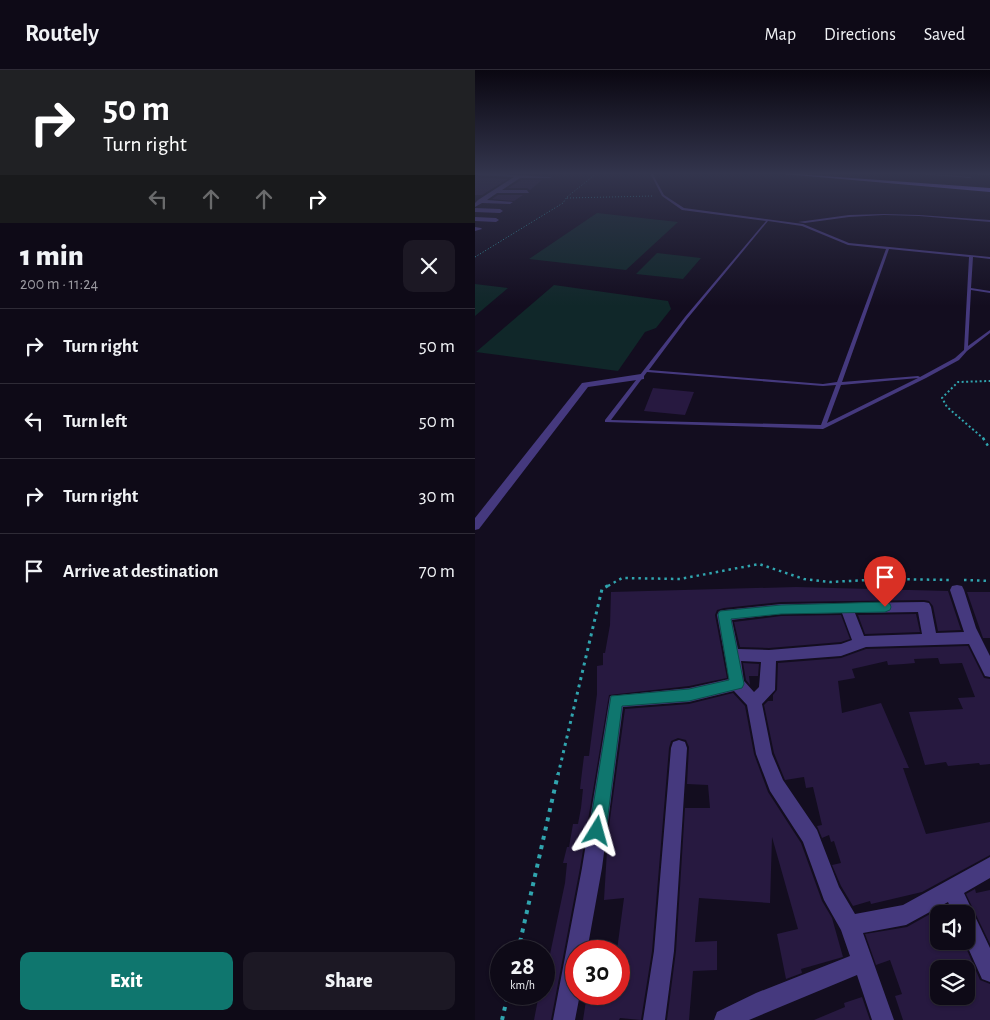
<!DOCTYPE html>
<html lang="en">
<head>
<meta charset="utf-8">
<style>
  body { margin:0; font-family:"Alegreya Sans",sans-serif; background:#1c1824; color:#f1f3f6; height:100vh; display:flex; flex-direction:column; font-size:19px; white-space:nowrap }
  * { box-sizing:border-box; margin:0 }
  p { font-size:16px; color:#9b9aa1 }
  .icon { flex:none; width:28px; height:28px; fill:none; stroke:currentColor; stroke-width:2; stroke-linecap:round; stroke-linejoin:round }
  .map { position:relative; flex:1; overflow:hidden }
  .side { display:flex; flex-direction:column; background:#0e0a17; width:475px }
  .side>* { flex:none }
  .guide { background:#202124; color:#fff; overflow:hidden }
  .fabs { position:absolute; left:455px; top:835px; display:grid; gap:10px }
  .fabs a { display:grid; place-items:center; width:45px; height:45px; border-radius:10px; background:#0e0a17; box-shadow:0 1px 4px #0004,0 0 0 1px #2e2b36; font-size:25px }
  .speed { position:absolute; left:15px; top:870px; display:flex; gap:10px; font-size:25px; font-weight:700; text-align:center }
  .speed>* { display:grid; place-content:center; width:65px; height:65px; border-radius:50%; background:#0e0a17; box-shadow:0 1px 4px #0004,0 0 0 1px #2e2b36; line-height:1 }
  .speed small { font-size:12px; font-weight:400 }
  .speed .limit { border:8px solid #d22; background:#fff; color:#111 }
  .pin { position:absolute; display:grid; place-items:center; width:42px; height:42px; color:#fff; margin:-51px -21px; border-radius:50% 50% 50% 0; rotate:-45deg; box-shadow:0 0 5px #0007 }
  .pin .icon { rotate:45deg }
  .me { position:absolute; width:55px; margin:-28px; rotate:8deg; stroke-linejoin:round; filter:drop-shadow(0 0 4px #0008) }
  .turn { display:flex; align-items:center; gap:18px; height:105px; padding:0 20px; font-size:22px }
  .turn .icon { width:65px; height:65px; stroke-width:2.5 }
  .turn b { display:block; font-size:35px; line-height:42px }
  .lanes { display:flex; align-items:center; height:48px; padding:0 20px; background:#0003; justify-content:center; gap:25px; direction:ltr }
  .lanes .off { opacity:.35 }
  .round { display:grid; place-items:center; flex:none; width:52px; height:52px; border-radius:10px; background:#1c1824 }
  .head { display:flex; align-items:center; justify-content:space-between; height:85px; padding:0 20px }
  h1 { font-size:30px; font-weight:800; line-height:38px }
  .button { display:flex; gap:10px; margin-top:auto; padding:10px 20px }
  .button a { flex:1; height:58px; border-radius:10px; background:#0f766e; color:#fff; font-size:20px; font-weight:800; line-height:58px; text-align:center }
  .button a+a { background:#1c1824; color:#f1f3f6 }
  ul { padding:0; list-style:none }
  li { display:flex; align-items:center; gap:15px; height:75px; padding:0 20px; border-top:1px solid #2e2b36 }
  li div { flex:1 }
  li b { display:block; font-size:19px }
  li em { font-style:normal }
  header { display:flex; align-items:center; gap:30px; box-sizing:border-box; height:70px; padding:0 25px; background:#0e0a17; border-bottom:1px solid #2e2b36 }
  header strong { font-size:24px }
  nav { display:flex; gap:28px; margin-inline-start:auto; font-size:18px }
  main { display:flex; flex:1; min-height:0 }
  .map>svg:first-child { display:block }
  .green { fill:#102729 }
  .building { fill:#271940; fill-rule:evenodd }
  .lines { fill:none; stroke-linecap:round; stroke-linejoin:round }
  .path-far4 { stroke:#30a4ae; stroke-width:1; stroke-dasharray:1 2; stroke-linecap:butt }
  .path-far3 { stroke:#30a4ae; stroke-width:2; stroke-dasharray:2 2.5; stroke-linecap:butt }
  .path-far2 { stroke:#30a4ae; stroke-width:2.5; stroke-dasharray:2.5 4; stroke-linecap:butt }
  .path-far1 { stroke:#30a4ae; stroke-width:3; stroke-dasharray:3 4.5; stroke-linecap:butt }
  .path { stroke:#30a4ae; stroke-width:4; stroke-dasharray:4 5.5; stroke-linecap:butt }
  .lane { fill:#45397e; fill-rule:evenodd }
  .street { fill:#45397e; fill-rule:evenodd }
  .secondary { fill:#7f66fc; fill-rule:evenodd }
  .route { fill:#0f766e; stroke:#0a4d48 }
</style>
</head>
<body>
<header>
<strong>Routely</strong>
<nav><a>Map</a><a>Directions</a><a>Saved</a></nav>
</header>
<main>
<section class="side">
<div class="guide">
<div class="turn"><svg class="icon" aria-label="right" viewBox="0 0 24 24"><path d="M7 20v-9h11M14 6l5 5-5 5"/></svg><div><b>50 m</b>Turn right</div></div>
<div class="lanes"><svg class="icon off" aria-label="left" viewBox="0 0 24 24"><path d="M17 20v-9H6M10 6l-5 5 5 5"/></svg><svg class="icon off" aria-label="ahead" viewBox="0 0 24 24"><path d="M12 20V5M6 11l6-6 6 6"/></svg><svg class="icon off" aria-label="ahead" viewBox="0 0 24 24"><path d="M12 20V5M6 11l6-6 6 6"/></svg><svg class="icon" aria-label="right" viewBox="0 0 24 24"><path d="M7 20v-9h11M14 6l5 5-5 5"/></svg></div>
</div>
<div class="head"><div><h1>1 min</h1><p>200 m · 11:24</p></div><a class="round"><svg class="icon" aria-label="close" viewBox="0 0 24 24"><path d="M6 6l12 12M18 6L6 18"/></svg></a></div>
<ul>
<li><svg class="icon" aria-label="right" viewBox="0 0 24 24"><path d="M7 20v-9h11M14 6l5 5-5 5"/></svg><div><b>Turn right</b></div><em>50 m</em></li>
<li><svg class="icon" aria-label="left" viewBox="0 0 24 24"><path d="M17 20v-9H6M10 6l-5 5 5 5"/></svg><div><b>Turn left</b></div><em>50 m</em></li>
<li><svg class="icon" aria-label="right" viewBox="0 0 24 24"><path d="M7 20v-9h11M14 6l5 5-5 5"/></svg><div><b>Turn right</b></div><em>30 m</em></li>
<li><svg class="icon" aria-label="arrive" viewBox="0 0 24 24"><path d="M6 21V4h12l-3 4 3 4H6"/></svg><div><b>Arrive at destination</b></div><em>70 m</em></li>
</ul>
<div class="button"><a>Exit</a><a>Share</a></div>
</section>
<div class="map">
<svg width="515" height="950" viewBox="0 0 515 950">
  <rect width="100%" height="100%" fill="#130d1f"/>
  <path class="green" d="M122,143L203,152L151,200L54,189Z
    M182,183L226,188L208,209L161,204Z
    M0,214L33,218L0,246Z
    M79,215L193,231L196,239L181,258L170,262L143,301L1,282Z"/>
  <path class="building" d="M0,106L1,107L33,109L7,125H0Z
    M46,110H67L55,120L52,118H33Z
    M23,125H48L39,131L17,129Z
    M178,318L219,322L210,345L169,341Z
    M321,517L473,521L486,560L463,561L458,536L454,531L449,530L306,532L249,538L242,540L240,545L252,608L214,616L134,625L105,798L76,950H59L64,924H69V897L70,889H74L90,813L92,793H88L92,777H94L98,754H103L106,738L108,719H105L107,702L109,686H114L122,624V596L128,595V583H130L135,555L136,522Z
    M492,522H515V568H508Z
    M441,544L445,562L390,564L383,545Z
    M366,545L375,569L366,572L294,578L265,577L259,552L306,546Z
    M493,576L509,608L515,609V694L505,695L504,693L473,696L471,692L450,695L434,642L488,639L483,628L500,627L487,593L465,594L463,588L439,589L440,593L429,594L413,595L412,591L377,599L380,608L363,611L367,643L406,633L434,698H428L451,764L515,752V785L447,822L396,834L395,831L378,836L366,816L357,795L366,793L359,771L356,772L354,765L347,768L342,756L347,755L338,717L331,718L329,707L310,710L299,683L289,635L293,631H298V625L302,620L303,593L366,588L391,579Z
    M268,593L284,594L283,606H274L275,615L271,610Z
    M258,623L270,636L279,684L293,722L326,773L347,831L357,848L368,887L326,899L327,903L311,909L302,864L323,859L297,767L295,833L224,828L220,872L242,871V900L218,901L214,950H192L201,881L210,738H235L233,715L212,714L214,677L211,670L203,668L196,671L194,678L177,881L166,950L145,948L144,950H108L112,924H144V880H142L149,828L129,830L133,764L150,639L214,634Z
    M500,819L501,823L515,820V874L491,824Z
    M473,837L476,844H464V871H488L505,910L515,914V950H428L420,926L427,924L415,890L401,895L390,864L432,857L464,839ZM483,889L487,899H491V926H464V894Z
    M387,927L395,950H339L370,937L369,933Z"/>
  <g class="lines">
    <path class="path-far4" d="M92,128L178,126
      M0,187L88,133L92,127L122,103"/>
    <path class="path-far3" d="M509,369L472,337L467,328L483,312L515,311"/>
    <path class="path-far2" d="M508,368L515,379
      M489,510L515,511
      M133,516L147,508L205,509L284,494L329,509L355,512L412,509L476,510"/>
    <path class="path-far1" d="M83,705L127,519L136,514"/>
    <path class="path" d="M43,881L83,704
      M27,950L33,924"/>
    <path class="lane" d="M175,103H177L189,125L209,138L328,154L374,173L515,187V189L498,187L496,218L515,221V223L496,220L493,276L515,260V263L492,281L484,290L451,308L348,359L130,352V350L210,247L291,151L207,140L187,126ZM293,151L327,156L373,175L411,179L362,312L348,314L174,300L212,249ZM414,179L494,187L489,280L480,288L445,307L443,306L367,312ZM172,302L348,316L361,315L346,355L136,350ZM443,308L352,353L366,315Z
      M409,144L444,145L515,150V152L444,146L409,145L374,147L330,153L323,152L374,145Z"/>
    <path class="street" d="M3,103L75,107L77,108H45L27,120H52L54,123H22L12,130L38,132L35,134L7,133L0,137V133L3,130L39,107L1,105Z
      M435,103L497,107L495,108Z
      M495,103H515V105L497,104Z
      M0,138L25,139L28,141L25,143L0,142Z
      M0,147L21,148L24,150L21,152L0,151Z
      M0,157L6,158L7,159L0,161Z
      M166,304L169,305V309L113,317L4,459L0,460V448L107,313Z
      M482,515L487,516L489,520L501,558L515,586V607L510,606L494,574L391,577L366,586L301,591L300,620L287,634L297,684L308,710L342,760L364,817L380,844L428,835L515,787V808L489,823L515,878V912L507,909L490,871L491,844H478L473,832L431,855L388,863L419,950H397L382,905L274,950H239L242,942L281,923L375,886L366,860L349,830L328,772L295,721L281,684L272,635L259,621L214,632L148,637L127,798L112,881H101V924H105L100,950H78L107,798L135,626L214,618L254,609L242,545L244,541L249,540L306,534L449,532L454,533L456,537L461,563L489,562L475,520L477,516ZM443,542L447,564L389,566L380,543ZM367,543L377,570L366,574L294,580L263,579L257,550L306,544ZM266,591L286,592L284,617L279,622L269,611Z
      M204,670L210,672L212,678L199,881L190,950H168L179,881L196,678L198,672Z"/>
    <path class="secondary" d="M307,103L515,118V122L309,104Z"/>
  </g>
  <linearGradient id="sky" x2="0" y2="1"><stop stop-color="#0a0711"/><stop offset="0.44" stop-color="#33354d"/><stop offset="1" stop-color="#33354d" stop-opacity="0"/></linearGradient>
  <rect width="515" height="236" fill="url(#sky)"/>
  <path class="route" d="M410,532L415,534L416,537L415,540L410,542L306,544L256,549L269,614L267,618L214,631L147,636L131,761L128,767L122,770L117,767L114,761L136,626L214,619L254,610L243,544L245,541L306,535Z"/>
</svg>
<div class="fabs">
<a><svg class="icon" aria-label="sound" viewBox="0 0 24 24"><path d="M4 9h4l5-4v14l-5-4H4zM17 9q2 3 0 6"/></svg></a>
<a><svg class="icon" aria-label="layers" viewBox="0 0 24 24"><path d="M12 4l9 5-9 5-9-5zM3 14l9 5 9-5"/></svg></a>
</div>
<div class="speed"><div>28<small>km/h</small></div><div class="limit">30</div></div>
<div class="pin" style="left:410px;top:537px;background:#d93025"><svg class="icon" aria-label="arrive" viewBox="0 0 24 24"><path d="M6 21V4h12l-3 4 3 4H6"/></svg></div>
<svg class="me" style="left:122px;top:761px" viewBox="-20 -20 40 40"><path d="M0-17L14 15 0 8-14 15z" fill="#0f766e" stroke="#fff" stroke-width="4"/></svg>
</div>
</main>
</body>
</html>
